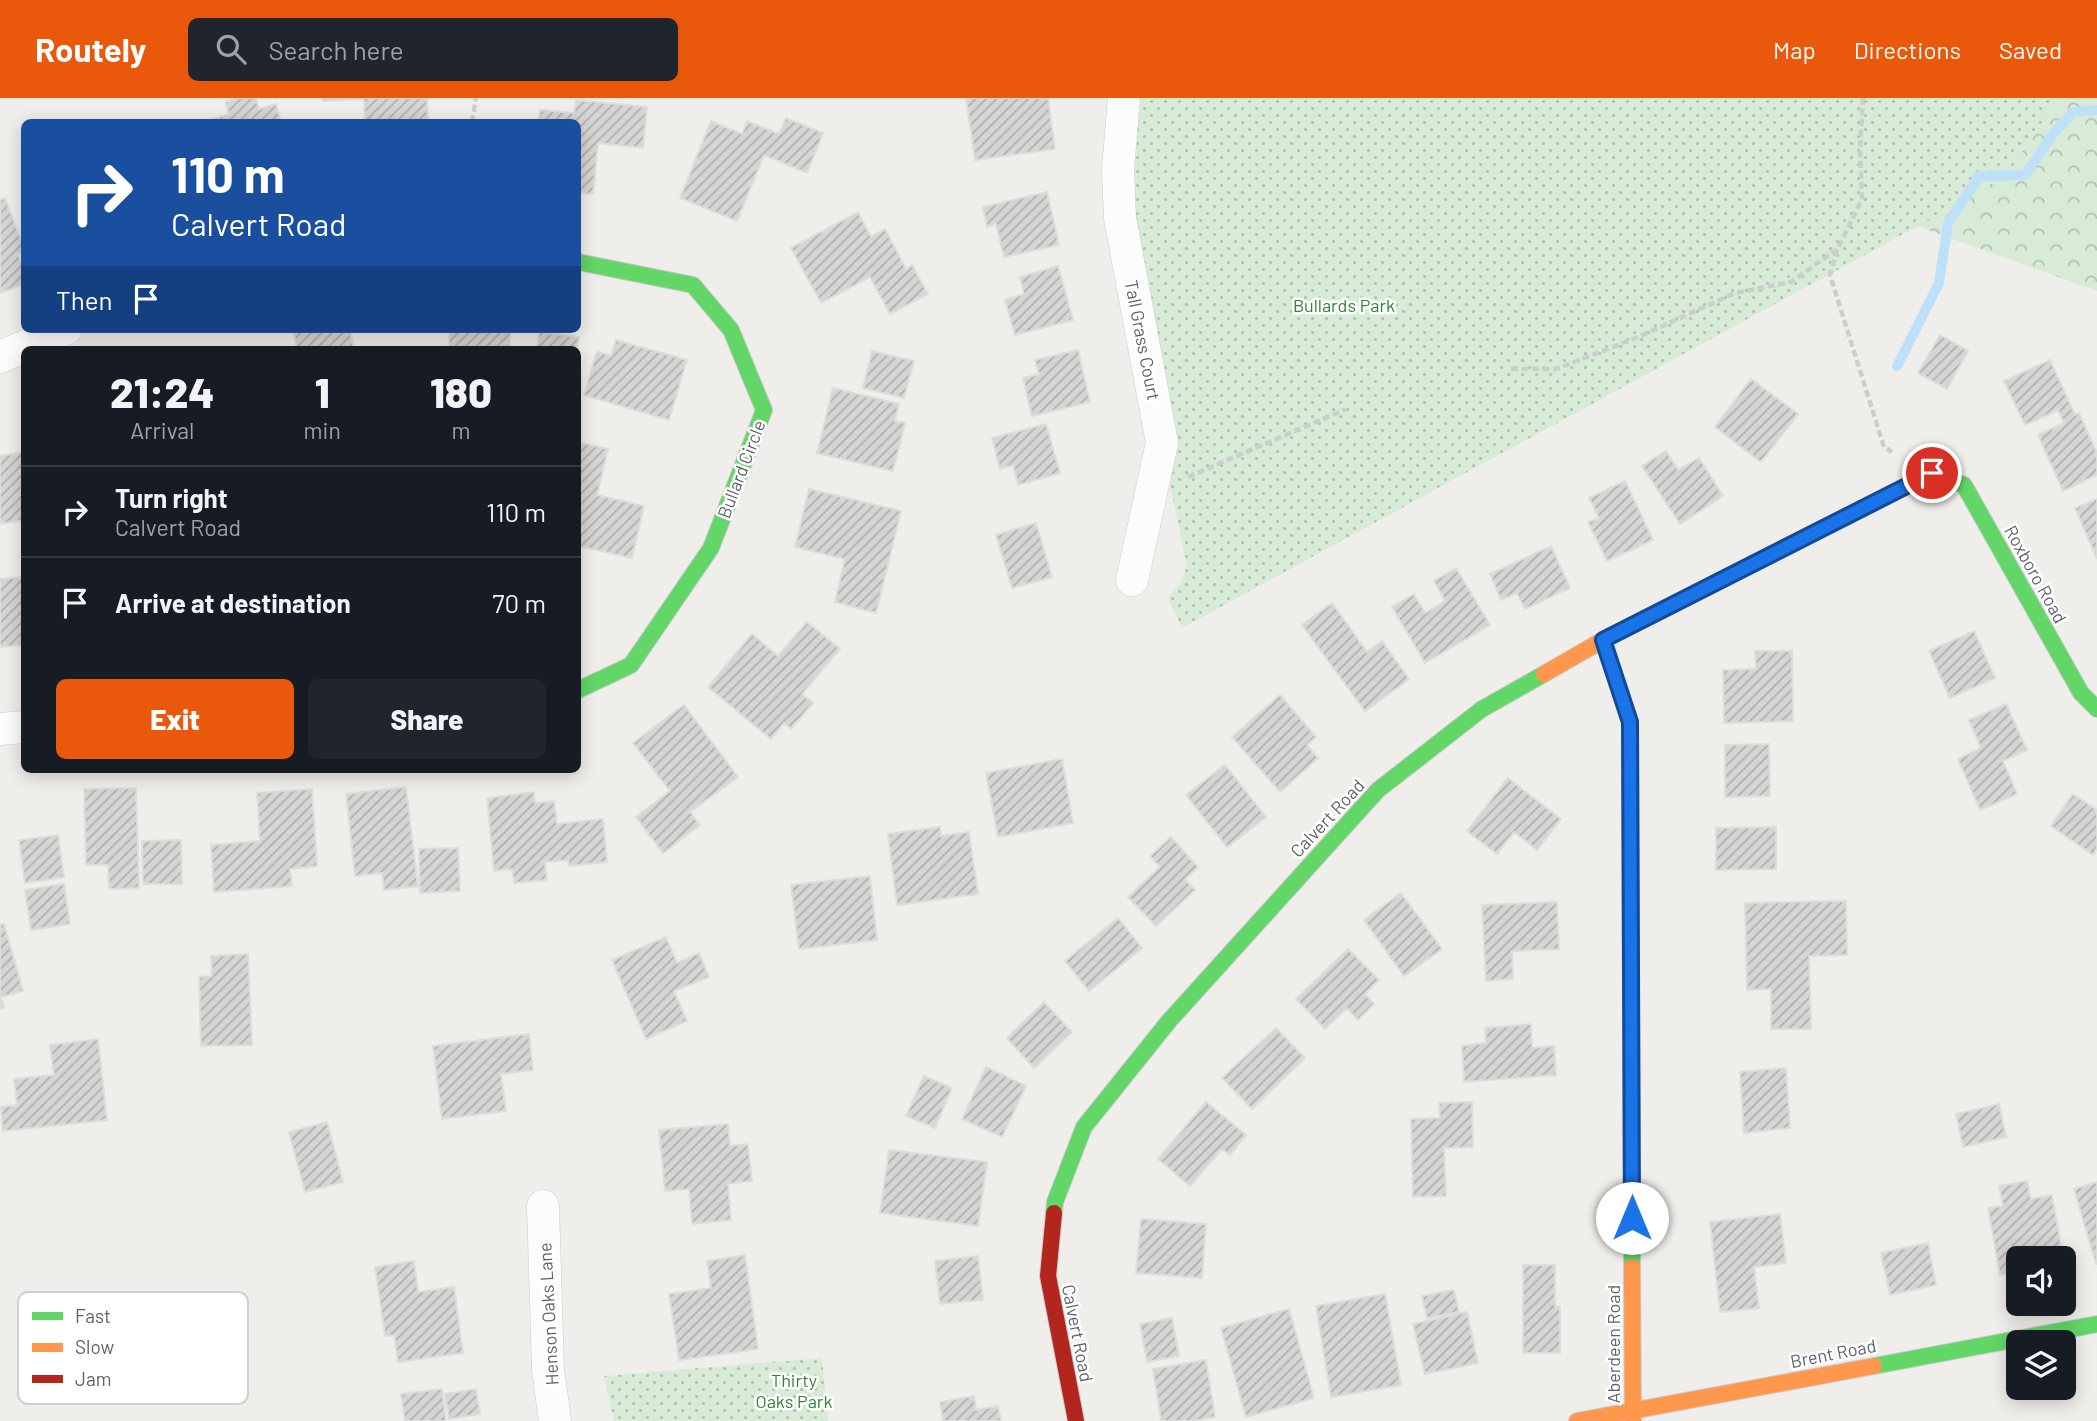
<!DOCTYPE html>
<html lang="en">
<head>
<meta charset="utf-8">
<style>
  body { margin:0; font-family:Barlow,sans-serif; background:#20242c; color:#f1f3f6; height:100vh; display:flex; flex-direction:column; font-size:26px; white-space:nowrap }
  * { box-sizing:border-box; margin:0 }
  p { font-size:23px; color:#9ea1a6 }
  .icon { flex:none; width:38px; height:38px; fill:none; stroke:currentColor; stroke-width:2; stroke-linecap:round; stroke-linejoin:round }
  .map { position:relative; flex:1; overflow:hidden }
  .sheet { position:absolute; left:21px; top:248px; width:560px; height:427px; display:flex; flex-direction:column; background:#171b24; border-radius:10px; box-shadow:0 4px 18px #0003 }
  .sheet>* { flex:none }
  .top-card { position:absolute; left:21px; top:21px; width:560px; height:214px; border-radius:10px; box-shadow:0 4px 18px #0003; background:#1a4fa0; color:#fff; overflow:hidden }
  .buttons { position:absolute; left:2006px; top:1148px; display:grid; gap:14px }
  .buttons a { display:grid; place-items:center; width:70px; height:70px; border-radius:10px; background:#171b24; box-shadow:0 4px 18px #0003; font-size:35px }
  .pin { position:absolute; display:grid; place-items:center; width:60px; height:60px; color:#fff; margin:-30px; border:4px solid #fff; border-radius:50%; box-shadow:0 2px 7px #0007 }
  .me { position:absolute; width:77px; margin:-38px; rotate:0deg; stroke-linejoin:round; filter:drop-shadow(0 0 5px #0008) }
  .turn { display:flex; align-items:center; gap:24px; height:147px; padding:0 35px; font-size:32px }
  .turn .icon { width:91px; height:91px; stroke-width:2.5 }
  .turn b { display:block; font-size:49px; line-height:60px }
  .then { display:flex; align-items:center; height:66px; padding:0 35px; background:#0003; gap:14px; font-size:26px }
  .eta { display:flex; justify-content:space-evenly; align-items:center; height:119px; text-align:center }
  .eta b { font-size:42px; font-weight:800; line-height:49px }
  .primary-button { display:flex; gap:14px; margin-top:auto; padding:14px 35px }
  .primary-button a { flex:1; height:80px; border-radius:10px; background:#ea580c; color:#fff; font-size:28px; font-weight:800; line-height:80px; text-align:center }
  .primary-button a+a { background:#20242c; color:#f1f3f6 }
  ul { padding:0; list-style:none }
  li { display:flex; align-items:center; gap:21px; height:91px; padding:0 35px; border-top:2px solid #363941 }
  li div { flex:1 }
  li b { display:block; font-size:26px }
  li em { font-style:normal }
  header { display:flex; align-items:center; gap:42px; box-sizing:border-box; height:98px; padding:0 35px; background:#ea580c; color:#fff }
  header strong { font-size:33px }
  nav { display:flex; gap:38px; margin-inline-start:auto; font-size:24px }
  .search { width:490px; height:63px; background:#20242c; display:flex; align-items:center; gap:18px; box-sizing:border-box; padding:0 24px; border-radius:10px; color:#9ea1a6; font-size:26px }
  .map>svg:first-child { display:block }
  .forest { fill:url(#forest-crowns) }
  .park { fill:url(#park-dots) }
  .lines { fill:none; stroke-linecap:round; stroke-linejoin:round }
  .stream { stroke:#bfe0f9; stroke-width:10 }
  .building { fill:url(#building-hatch); stroke:#deddd9; stroke-width:2 }
  .street-casing { stroke:#cbcccc; stroke-width:33 }
  .fast-casing { stroke:#cacacb; stroke-width:18 }
  .slow-casing { stroke:#cacacb; stroke-width:18 }
  .jam-casing { stroke:#cacacb; stroke-width:18 }
  .path { stroke:#cacfcc; stroke-width:4.5; stroke-dasharray:7 3.5; stroke-linecap:butt }
  .street { stroke:#fdfcfc; stroke-width:32 }
  .fast { stroke:#63d668; stroke-width:16 }
  .slow { stroke:#ff974d; stroke-width:16 }
  .jam { stroke:#b3261e; stroke-width:16 }
  .route-casing { stroke:#114b97; stroke-width:18 }
  .route { stroke:#1a73e8; stroke-width:12 }
  .labels { text-anchor:middle; dominant-baseline:central; stroke-width:5; stroke-linejoin:round; paint-order:stroke }
  .park-label { font-size:18px; fill:#348238; stroke:#fff }
  .street-label { font-size:18px; fill:#5f6368; stroke:#fff }
  .key { fill:#fff; stroke:#cfd0d2; stroke-width:2 }
  .key-label { font-size:19px; fill:#5f6368 }
</style>
</head>
<body>
<header>
<strong>Routely</strong>
<div class="search"><svg class="icon" aria-label="search" viewBox="0 0 24 24"><circle cx="10" cy="10" r="6"/><path d="M15 15l6 6"/></svg>Search here</div>
<nav><a>Map</a><a>Directions</a><a>Saved</a></nav>
</header>
<div class="map">
<svg width="2097" height="1323" viewBox="0 0 2097 1323">
  <defs>
    <pattern id="forest-crowns" width="20" height="18" patternUnits="userSpaceOnUse" patternTransform="scale(1.75)"><rect width="20" height="18" fill="#d8ebd6"/><path d="M2 6a3 3 0 1 1 6 0M12 15a3 3 0 1 1 6 0" fill="none" stroke="#b2c2b1"/></pattern>
    <pattern id="park-dots" width="8" height="8" patternUnits="userSpaceOnUse" patternTransform="scale(1.75)"><rect width="8" height="8" fill="#d8ebd6"/><path d="M2 2h.1M6 6h.1" fill="none" stroke="#b2c2b1" stroke-width="1.8" stroke-linecap="round"/></pattern>
    <pattern id="building-hatch" width="6" height="6" patternUnits="userSpaceOnUse" patternTransform="scale(1.75)"><rect width="6" height="6" fill="#d6d5d3"/><path d="M-1 1l2-2M0 6l6-6M5 7l2-2" fill="none" stroke="#b1b0af"/></pattern>
  </defs>
  <rect width="100%" height="100%" fill="#efeeea"/>
  <path class="forest" d="M1863,0H2097V193L1917,128Z"/>
  <path class="park" d="M1120,0H2058L2004,81L1182,530L1168,500L1179,487L1187,468L1118,137Z
    M822,1260L828,1323H614L604,1278Z"/>
  <g class="lines">
    <path class="stream" d="M1897,268L1939,185L1948,125L1979,78L2025,77L2052,37L2073,14L2097,12"/>
  </g>
  <path class="building" d="M238,0H256L259,11L276,6L281,24H205V23L229,16L225,4Z
    M323,0H427L428,24H365L364,1L323,3Z
    M966,0H1048L1055,51L975,62Z
    M576,2L647,9L643,50L598,45L593,96L578,95V24H538L540,12L574,15Z
    M786,20L823,35L807,75L764,57L737,123L680,100L711,23L742,36L747,23L779,36Z
    M1047,94L1059,147L1004,159L996,126L987,129L983,109Z
    M5,100L24,150V154L18,156L24,173V186L0,195V102Z
    M858,114L871,139L885,131L906,171L912,167L928,196L890,216L870,179L821,205L791,150Z
    M1058,168L1073,222L1015,237L1005,202L1024,196L1020,179Z
    M293,231H350L354,252H297Z
    M450,231H511L509,252H448Z
    M539,234L579,239L577,252H537Z
    M1940,237L1968,253L1947,291L1918,275Z
    M616,242L687,262L669,322L584,297L597,253L611,258Z
    M1078,252L1090,304L1032,318L1023,280L1039,276L1035,262Z
    M872,253L914,263L904,300L863,290Z
    M2050,262L2075,317L2079,315L2097,355V377L2063,393L2038,337L2064,325L2058,312L2025,327L2004,283Z
    M1751,281L1798,316L1761,364L1715,329Z
    M833,290L899,306L895,323L905,325L893,373L817,355Z
    M1046,326L1060,375L1018,387L1013,367L1000,371L992,340Z
    M578,344L608,351L597,397L644,408L632,460L578,448Z
    M1666,353L1678,372L1699,360L1723,398L1680,426L1642,368Z
    M24,354V422L0,426V358Z
    M1625,383L1653,442L1607,463L1588,424L1599,420L1589,400Z
    M809,391L901,413L876,515L835,504L845,461L795,449Z
    M2097,401V461L2075,410Z
    M1036,425L1052,479L1012,490L996,437Z
    M1551,448L1570,490L1525,511L1517,495L1501,502L1490,476Z
    M1456,470L1490,527L1425,565L1392,509L1414,496L1425,515L1445,503L1434,483Z
    M24,479V547L0,549V481Z
    M1332,505L1367,554L1382,543L1409,581L1365,613L1302,527Z
    M807,524L840,551L802,596L813,605L791,631L784,625L771,641L708,589L752,536L778,558Z
    M1974,533L1995,580L1950,600L1929,553Z
    M1755,553H1792L1793,623L1724,625L1723,572L1756,571Z
    M1280,597L1316,639L1307,647L1318,660L1280,694L1232,639Z
    M2006,606L2027,652L2003,663L2017,696L1980,712L1958,661L1981,650L1969,622Z
    M684,607L738,679L690,714L700,727L663,755L636,719L670,693L633,645Z
    M1769,646L1770,698L1725,699V647Z
    M1062,661L1073,725L998,739L986,675Z
    M1225,667L1266,719L1227,749L1186,697Z
    M1508,680L1561,721L1537,752L1514,734L1497,756L1467,733Z
    M406,689L418,788L384,792L382,775L355,778L346,696Z
    M136,690L139,790L109,791L108,767H86L84,691Z
    M312,691L317,768L290,771L292,788L214,794L211,747L260,743L257,695Z
    M534,694L535,705L554,703L557,726L603,721L607,764L569,768L568,762L545,764L547,782L514,785L512,771L494,773L487,700Z
    M2073,696L2097,712V750L2093,757L2051,728Z
    M940,729L941,738L969,734L978,796L897,807L888,736Z
    M1776,729V771L1716,772V730Z
    M58,737L64,779L25,785L19,742Z
    M1171,739L1198,769L1185,781L1195,792L1156,828L1128,799L1160,769L1150,758Z
    M181,742L182,786H143L142,743Z
    M458,750L460,793L420,795L419,751Z
    M870,778L877,842L799,851L791,787Z
    M64,786L70,826L31,832L25,792Z
    M1401,795L1442,851L1404,878L1364,822Z
    M1846,803L1847,857L1809,858L1811,931H1771V891L1747,892L1745,805Z
    M1557,804L1559,851L1512,853L1513,881L1486,883L1482,807Z
    M1118,820L1142,850L1089,893L1065,863Z
    M4,826L23,893L1,899L4,910L0,911V827Z
    M666,839L677,865L699,855L709,879L674,893L687,923L646,941L612,862Z
    M1348,851L1379,882L1365,896L1374,906L1358,922L1347,910L1325,931L1296,901Z
    M248,856L252,947L201,948L199,879L212,878L211,858Z
    M1044,904L1072,934L1034,970L1007,940Z
    M1531,926L1532,950L1554,948L1556,977L1464,984L1462,948L1486,945L1485,930Z
    M1276,930L1305,960L1252,1011L1222,980Z
    M529,936L533,972L501,976L506,1013L442,1021L433,948Z
    M98,941L107,1022L3,1033L1,1009L17,1007L14,981L54,977L50,947Z
    M986,969L1026,988L1002,1039L962,1021Z
    M1786,970L1790,1030L1744,1035L1740,974Z
    M924,978L952,990L935,1030L906,1018Z
    M1206,1004L1246,1037L1230,1057L1222,1051L1190,1088L1158,1061Z
    M1472,1004L1473,1049L1444,1050L1446,1098L1413,1099L1411,1021L1440,1020L1439,1005Z
    M1999,1006L2006,1039L1963,1049L1956,1016Z
    M327,1024L343,1084L305,1094L289,1034Z
    M728,1026L730,1048L748,1046L752,1083L728,1086L731,1122L692,1126L689,1091L665,1093L659,1032Z
    M889,1052L987,1064L978,1128L880,1115Z
    M2027,1083L2031,1101L2052,1097L2064,1164L2063,1160H2018V1173L2000,1177L1988,1110L2003,1108L1999,1088Z
    M2097,1084V1166H2096L2074,1091Z
    M1780,1116L1786,1165L1754,1169L1759,1210L1720,1214L1710,1124Z
    M1141,1121L1206,1126L1202,1180L1136,1175Z
    M1928,1145L1936,1187L1890,1197L1881,1155Z
    M745,1157L758,1251L679,1262L669,1196L711,1190L707,1163Z
    M978,1158L983,1202L940,1206L935,1163Z
    M414,1163L418,1194L454,1189L463,1255L398,1264L394,1237L385,1238L375,1169Z
    M1523,1167H1555V1208L1560,1209V1255H1523Z
    M1454,1192L1459,1214L1427,1220L1422,1198Z
    M1385,1196L1401,1287L1331,1299L1316,1208Z
    M1289,1211L1314,1300L1246,1319L1221,1230Z
    M1467,1214L1478,1265L1425,1276L1413,1226Z
    M1172,1220L1179,1258L1147,1264L1140,1226Z
    M1206,1262L1215,1319L1194,1323H1161L1153,1271Z
    M442,1291L446,1323H405L401,1296Z
    M476,1291L480,1316L449,1321L445,1296Z
    M974,1298L976,1312L998,1308L1001,1323H943L940,1304Z"/>
  <g class="lines">
    <defs>
      <path id="street" d="M1124,0L1118,72L1120,120L1162,345L1132,482
        M0,259L66,231
        M0,631L24,629
        M543,1108L548,1271L555,1323"/>
      <path id="fast" d="M578,164L693,187L731,232L764,312L711,450L631,567L578,592
        M1927,378L1932,375L1964,387L2081,595L2097,611
        M1603,542L1630,624L1632,1169
        M1054,1115L1055,1104L1084,1029L1169,923L1378,692L1482,611L1544,576
        M1874,1268L2097,1226"/>
      <path id="slow" d="M1544,576L1603,542L1927,378
        M1632,1169L1633,1323
        M1577,1323L1874,1268"/>
      <path id="jam" d="M1054,1115L1048,1178L1076,1323"/>
    </defs>
    <use href="#street" class="street-casing"/>
    <use href="#fast" class="fast-casing"/>
    <use href="#slow" class="slow-casing"/>
    <use href="#jam" class="jam-casing"/>
    <path class="path" d="M1863,0L1860,52L1862,101L1837,152L1830,177L1884,349L1892,354
      M472,24L476,0
      M1511,271H1556L1636,240L1735,195L1791,184L1836,152
      M1188,379L1346,311"/>
    <use href="#street" class="street"/>
    <use href="#fast" class="fast"/>
    <use href="#slow" class="slow"/>
    <use href="#jam" class="jam"/>
  </g>
  <g class="lines">
    <defs>
      <path id="route" d="M1632,1120L1630,624L1603,542L1932,375"/>
    </defs>
    <use href="#route" class="route-casing"/>
    <use href="#route" class="route"/>
  </g>
  <g class="labels">
    <g class="park-label">
      <text x="1344" y="207">Bullards Park</text>
      <text x="794" y="1282">Thirty<tspan x="794" dy="21">Oaks Park</tspan></text>
    </g>
    <g class="street-label">
      <text transform="translate(1143 242) rotate(79)">Tall Grass Court</text>
      <text transform="translate(741 371) rotate(-69)">Bullard Circle</text>
      <text transform="translate(2036 476) rotate(61)">Roxboro Road</text>
      <text transform="translate(1327 720) rotate(-47)">Calvert Road</text>
      <text transform="translate(548 1216) rotate(-93)">Henson Oaks Lane</text>
      <text transform="translate(1078 1235) rotate(79)">Calvert Road</text>
      <text transform="translate(1613 1246) rotate(-90)">Aberdeen Road</text>
      <text transform="translate(1833 1255) rotate(-11)">Brent Road</text>
    </g>
  </g>
  <rect x="18" y="1194" width="230" height="112" rx="10" class="key"/>
  <rect x="32" y="1214" width="31" height="8" fill="#63d668"/>
  <rect x="32" y="1245" width="31" height="9" fill="#ff974d"/>
  <rect x="32" y="1277" width="31" height="8" fill="#b3261e"/>
  <g class="key-label">
    <text x="75" y="1225">Fast</text>
    <text x="75" y="1256">Slow</text>
    <text x="75" y="1288">Jam</text>
  </g>
</svg>
<div class="buttons">
<a><svg class="icon" aria-label="sound" viewBox="0 0 24 24"><path d="M4 9h4l5-4v14l-5-4H4zM17 9q2 3 0 6"/></svg></a>
<a><svg class="icon" aria-label="layers" viewBox="0 0 24 24"><path d="M12 4l9 5-9 5-9-5zM3 14l9 5 9-5"/></svg></a>
</div>
<div class="pin" style="left:1932px;top:375px;background:#d93025"><svg class="icon" aria-label="arrive" viewBox="0 0 24 24"><path d="M6 21V4h12l-3 4 3 4H6"/></svg></div>
<svg class="me" style="left:1632px;top:1120px" viewBox="-20 -20 40 40"><circle r="19" fill="#fff"/><path d="M0-13L10 11 0 6-10 11z" fill="#1a73e8"/></svg>
<div class="top-card">
<div class="turn"><svg class="icon" aria-label="right" viewBox="0 0 24 24"><path d="M7 20v-9h11M14 6l5 5-5 5"/></svg><div><b>110 m</b>Calvert Road</div></div>
<div class="then">Then<svg class="icon" aria-label="arrive" viewBox="0 0 24 24"><path d="M6 21V4h12l-3 4 3 4H6"/></svg></div>
</div>
<section class="sheet">
<div class="eta">
<div><b>21:24</b><p>Arrival</p></div>
<div><b>1</b><p>min</p></div>
<div><b>180</b><p>m</p></div>
</div>
<ul>
<li><svg class="icon" aria-label="right" viewBox="0 0 24 24"><path d="M7 20v-9h11M14 6l5 5-5 5"/></svg><div><b>Turn right</b><p>Calvert Road</p></div><em>110 m</em></li>
<li><svg class="icon" aria-label="arrive" viewBox="0 0 24 24"><path d="M6 21V4h12l-3 4 3 4H6"/></svg><div><b>Arrive at destination</b></div><em>70 m</em></li>
</ul>
<div class="primary-button"><a>Exit</a><a>Share</a></div>
</section>
</div>
</body>
</html>
